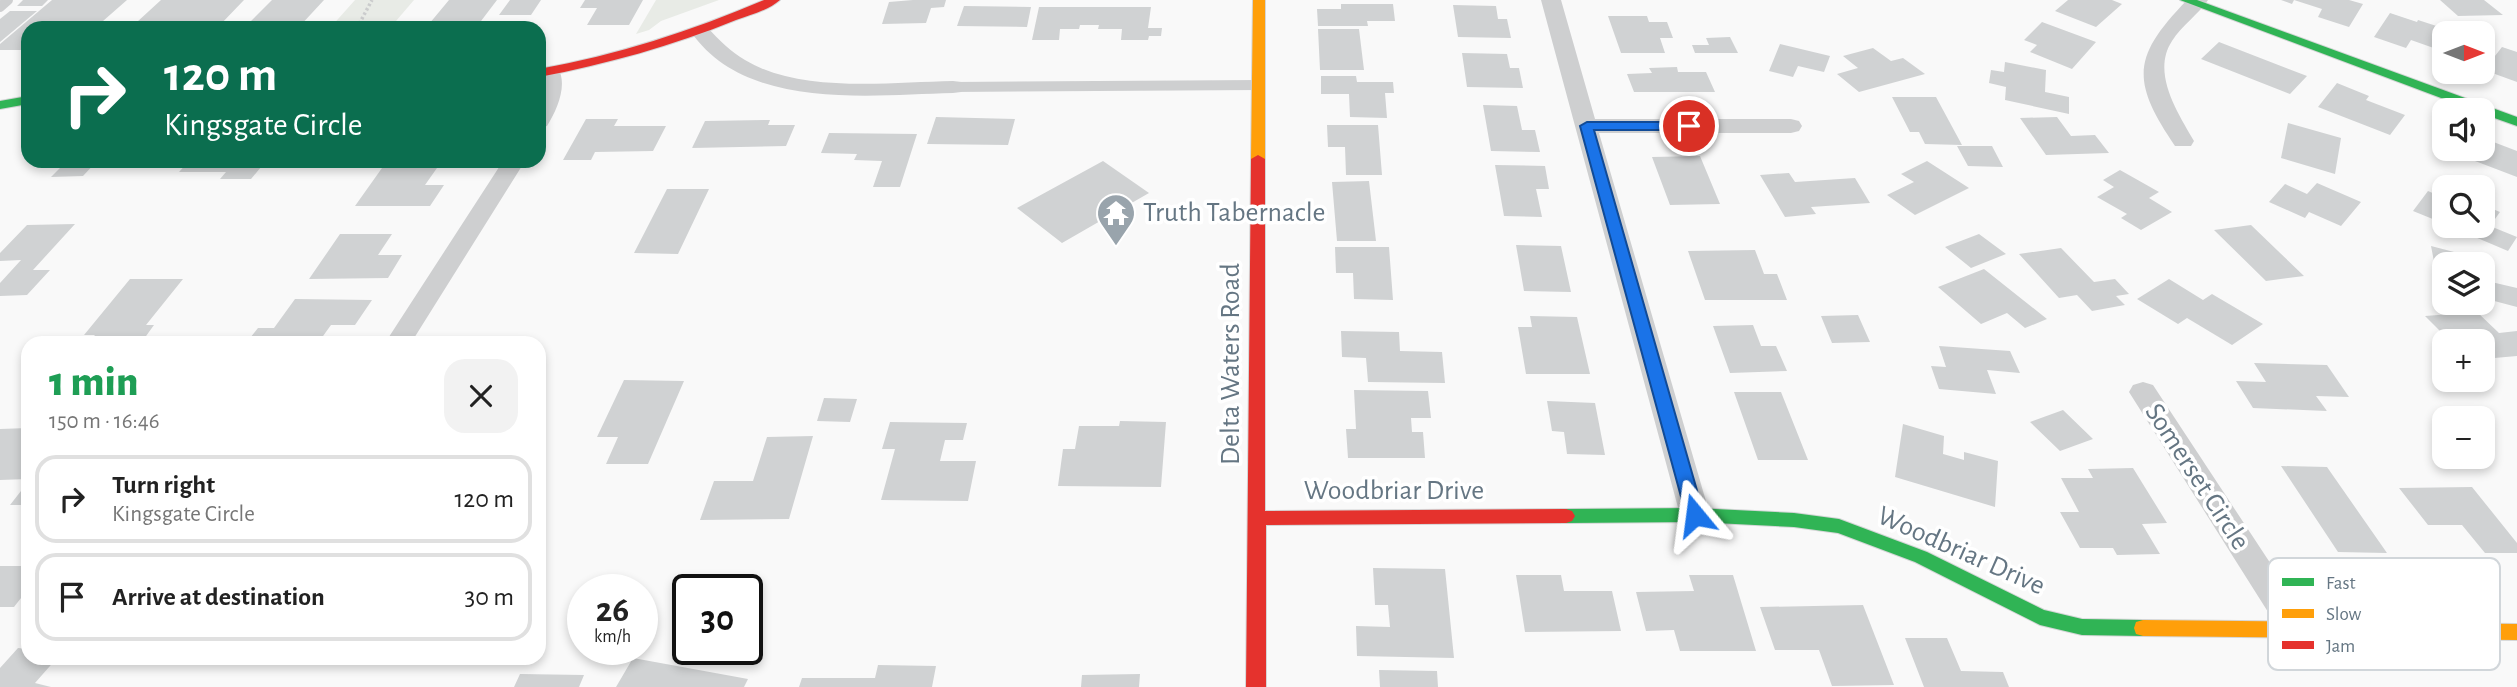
<!DOCTYPE html>
<html lang="en">
<head>
<meta charset="utf-8">
<style>
  body { margin:0; font-family:"Alegreya Sans",sans-serif; background:#f2f2f2; color:#222; height:100vh; display:flex; flex-direction:column; font-size:26px; white-space:nowrap }
  * { box-sizing:border-box; margin:0 }
  p { font-size:23px; color:#767676 }
  .icon { flex:none; width:38px; height:38px; fill:none; stroke:currentColor; stroke-width:2; stroke-linecap:round; stroke-linejoin:round }
  .map { position:relative; flex:1; overflow:hidden }
  .drawer { position:absolute; left:21px; top:336px; width:525px; height:329px; display:flex; flex-direction:column; background:#fff; border-radius:21px; box-shadow:0 4px 10px #0003 }
  .drawer>* { flex:none }
  .guide { position:absolute; left:21px; top:21px; width:525px; height:147px; border-radius:21px; box-shadow:0 4px 10px #0003; background:#0b6e4f; color:#fff; overflow:hidden }
  .needle { width:46px; rotate:90deg }
  .fabs { position:absolute; left:2432px; top:21px; display:grid; gap:14px }
  .fabs a { display:grid; place-items:center; width:63px; height:63px; border-radius:14px; background:#fff; box-shadow:0 4px 10px #0003; font-size:35px }
  .speed { position:absolute; left:567px; top:574px; display:flex; gap:14px; font-size:35px; font-weight:700; text-align:center }
  .speed>* { display:grid; place-content:center; width:91px; height:91px; border-radius:50%; background:#fff; box-shadow:0 4px 10px #0003; line-height:1 }
  .speed small { font-size:18px; font-weight:400 }
  .speed .limit { border:4px solid #111; border-radius:10px; background:#fff; color:#111 }
  .pin { position:absolute; display:grid; place-items:center; width:60px; height:60px; color:#fff; margin:-30px; border:4px solid #fff; border-radius:50%; box-shadow:0 2px 7px #0007 }
  .me { position:absolute; width:77px; margin:-38px; rotate:344deg; stroke-linejoin:round; filter:drop-shadow(0 0 5px #0008) }
  .turn { display:flex; align-items:center; gap:24px; height:147px; padding:0 28px; font-size:32px }
  .turn .icon { width:91px; height:91px; stroke-width:2.5 }
  .turn b { display:block; font-size:49px; line-height:60px }
  .round { display:grid; place-items:center; flex:none; width:74px; height:74px; border-radius:21px; background:#f2f2f2 }
  .summary { display:flex; align-items:center; justify-content:space-between; height:119px; padding:0 28px }
  h1 { font-size:42px; font-weight:800; line-height:52px; color:#1e9e55 }
  ul { padding:0; list-style:none }
  li { display:flex; align-items:center; gap:21px; height:88px; margin:0 14px 10px; padding:0 14px; border:4px solid #e0e0e0; border-radius:21px }
  li div { flex:1 }
  li b { display:block; font-size:26px }
  li em { font-style:normal }
  .map>svg:first-child { display:block }
  .green { fill:#e8ebe6 }
  .building { fill:#d0d2d3 }
  .lines { fill:none; stroke-linecap:round; stroke-linejoin:round }
  .fast-casing { stroke:#d5d6d7; stroke-width:2 }
  .slow-casing { stroke:#d5d6d7; stroke-width:2 }
  .jam-casing { stroke:#d5d6d7; stroke-width:2 }
  .path { stroke:#cbcccd; stroke-width:3.5; stroke-dasharray:2.5 2.5; stroke-linecap:butt }
  .lane { stroke:#cecfd0; stroke-width:10 }
  .street { fill:#cecfd0; fill-rule:evenodd }
  .fast { fill:#30b455; fill-rule:evenodd }
  .slow { fill:#ff9f0a; fill-rule:evenodd }
  .jam { fill:#e5322d; fill-rule:evenodd }
  .route { fill:#1a73e8; stroke:#114b97; stroke-width:2 }
  .labels { text-anchor:middle; dominant-baseline:central; stroke-width:7; stroke-linejoin:round; paint-order:stroke }
  .poi-label { font-size:28px; fill:#657683; stroke:#fff; text-anchor:start }
  .street-label { font-size:28px; fill:#657683; stroke:#fff }
  .key { fill:#fff; stroke:#d1d6da; stroke-width:2 }
  .key-label { font-size:19px; fill:#657683 }
</style>
</head>
<body>
<div class="map">
<svg width="2517" height="687" viewBox="0 0 2517 687">
  <rect width="100%" height="100%" fill="#f9f9f9"/>
  <path class="green" d="M355,0H414L390,28H330Z
    M656,0H719L661,21L649,30L636,34Z"/>
  <path class="building" d="M23,0H48L42,6H17Z
    M52,0H127L95,28H28V50H0V44Z
    M161,0H244L219,26H183L187,22H137Z
    M272,0H324L299,27L246,26Z
    M449,0H497L478,25L429,24Z
    M510,0H541L531,15H499Z
    M585,0H643L629,25H587L597,8H580Z
    M913,0H946L944,7L931,8L926,23L882,24L889,2Z
    M2068,0H2112L2122,4L2096,27L2055,11Z
    M2281,0H2349L2363,4L2349,27L2318,17L2322,9L2294,0L2292,4Z
    M2440,0H2484L2503,15L2458,16Z
    M1341,4H1393L1395,21H1367L1368,26H1318L1317,9H1341Z
    M1453,5L1496,6L1498,19H1507L1511,38L1458,37Z
    M964,6L1031,7L1027,27L957,26Z
    M1039,7H1151L1148,28H1162L1161,36H1149L1148,40H1121L1122,29H1098L1099,25H1080L1079,29H1060L1059,40H1032Z
    M10,11H37L0,42V19Z
    M2390,13L2417,22L2418,20L2458,33H2445V52L2411,40L2406,48L2374,37Z
    M1608,16H1647L1649,22H1667L1673,38H1660L1665,53H1621Z
    M2042,22L2096,42L2072,69L2030,52L2037,45L2024,40Z
    M1318,29H1359L1364,70H1320Z
    M1730,37L1738,53H1695L1692,45H1709L1706,38Z
    M2219,42L2307,76L2290,94L2201,59Z
    M1780,44L1830,56L1824,72L1798,66L1793,77L1769,71Z
    M2502,47L2517,52V82L2484,70Z
    M1873,48L1891,61L1903,58L1925,74L1859,92L1837,74L1858,68L1843,56Z
    M1462,53L1507,54L1510,68H1519L1523,88L1467,87Z
    M2005,62L2046,70L2045,92L2069,97V114L2005,100L2006,87L1989,83L1991,70L2004,72Z
    M1677,67L1678,72H1706L1715,92H1634L1627,74L1652,73L1649,68Z
    M1321,76H1356L1357,82H1393L1394,93H1385L1387,118L1350,117L1349,94H1321Z
    M2337,83L2369,96L2366,100L2405,115L2390,135L2318,107Z
    M1892,97H1936L1962,145L1925,144L1919,132H1910Z
    M1483,105L1517,106L1522,130H1535L1540,152L1491,151Z
    M936,117L1015,119L1008,145L927,144Z
    M2057,117L2071,136L2095,135L2109,153L2046,155L2020,118Z
    M586,119H618L614,126H666L653,151L595,152L591,160H563Z
    M770,120L768,125H795L786,146L692,148L705,121Z
    M2288,123L2341,138L2335,174L2281,158Z
    M1327,125H1378L1382,175H1346L1345,147H1328Z
    M829,133L917,134L900,187H873L882,161L854,160L857,154L821,153Z
    M2483,138L2517,151V177L2441,148L2445,143V149H2483Z
    M1957,146H1992L2003,167L1968,166Z
    M1700,156L1720,204L1670,205L1652,157Z
    M67,161H97L83,176L51,177Z
    M189,161H266L251,179H220L226,172H179Z
    M1103,161L1149,193L1062,243L1017,208Z
    M1927,161L1969,188L1915,215L1887,195L1914,182L1901,174Z
    M1495,165L1545,166L1549,189H1536L1542,217L1504,216Z
    M382,168H437L425,185H444L430,206H355Z
    M2120,170L2159,192L2149,198L2172,212L2141,230L2121,218L2127,214L2097,197L2114,187L2103,180Z
    M1789,173L1795,182L1855,178L1870,203L1811,207L1816,214L1785,217L1760,175Z
    M1369,181L1376,241H1337L1332,182Z
    M2317,183L2361,202L2341,226L2309,212L2305,218L2269,202L2285,184L2307,194Z
    M667,189H709L678,254L634,253Z
    M2428,191L2442,197L2445,194V224L2413,211Z
    M2483,205L2500,212L2490,226L2517,237L2508,251L2449,226H2483Z
    M75,224L33,270H50L27,295L0,296V283L21,260L0,261V253L27,225Z
    M2251,225L2304,276L2266,281L2214,230Z
    M340,234H392L378,255H402L388,278L309,279Z
    M1979,234L2006,254L1971,268L1945,247Z
    M1516,245L1561,246L1571,292L1524,291Z
    M2431,246L2481,259L2483,264H2445V289L2439,287Z
    M1335,247H1389L1393,300L1354,299L1353,273H1336Z
    M2061,248L2094,282L2115,279L2129,294L2116,296L2125,305L2092,311L2077,295L2059,298L2019,254Z
    M1755,250L1764,274H1777L1787,300H1705L1688,251Z
    M1984,269L2047,319L2025,328L2007,313L1981,324L1938,287Z
    M2483,271L2487,281L2517,288V307L2483,298Z
    M130,279H183L146,325H154L141,343H88L95,335H84Z
    M2169,279L2203,300L2212,294L2263,324L2232,345L2187,318L2178,324L2137,299Z
    M295,299L372,300L355,325H331L318,343H246L258,328H274Z
    M2477,312L2499,333L2517,331V356L2483,359V341H2461L2455,335L2445,336L2425,316Z
    M1858,315L1870,342L1832,343L1821,316Z
    M1530,316L1577,317L1590,374H1526L1518,327H1532Z
    M1753,325L1761,346H1776L1787,371L1730,373L1713,326Z
    M1341,331L1399,332L1400,351L1442,352L1445,383L1368,382L1366,358L1342,357Z
    M1939,346L2010,351L2020,373L1987,370L1996,394L1939,389L1931,366L1946,367Z
    M2254,363L2327,365L2349,397L2316,396L2327,411L2253,408L2236,381L2266,382Z
    M624,380L684,381L648,464H606L618,437H597Z
    M1354,390L1428,391L1431,418H1411L1412,432H1423L1425,458H1348L1346,429H1356Z
    M1734,392H1781L1808,460H1758Z
    M824,398L857,399L850,422L817,421Z
    M1547,401L1595,403L1605,455L1567,454L1564,432L1552,431Z
    M2063,410L2093,439L2060,451L2030,422Z
    M1120,421L1166,422L1161,487L1058,486L1063,449H1075L1079,426H1119Z
    M890,422L967,423L963,440H945L940,461H976L968,501L881,500L895,449H882Z
    M1903,424L1944,436L1943,454L1964,460V452L1998,461L1995,507L1895,477Z
    M28,428V479L0,480V429Z
    M813,436L789,519L700,520L714,481H753L767,437Z
    M2281,466L2327,467L2387,553L2338,552Z
    M2133,468L2167,523L2142,524L2160,554L2117,555L2113,548H2080L2060,512H2079L2061,478H2093L2088,469Z
    M28,482V505H10Z
    M2472,487L2517,543V553H2485L2462,525H2428L2399,488Z
    M0,566H28V589L14,607H0Z
    M1373,568L1445,569L1454,658L1357,656L1356,626L1390,627L1388,605H1375Z
    M1516,575H1561L1564,591H1612L1621,631L1525,632Z
    M1689,575H1733L1756,651H1680L1674,630L1646,631L1636,592L1694,591Z
    M1863,605L1894,685L1832,686L1819,650H1775L1760,607Z
    M1905,638H1947L1961,671L2003,672L2009,687H1924Z
    M18,648L28,649V658H57L35,683L51,687H0V668Z
    M633,658L748,679L744,687H616Z
    M878,665L936,666L932,687H799L802,678H875Z
    M1379,670L1437,671L1438,687H1380Z
    M520,674L584,675L579,687H514Z
    M1140,674L1139,687H1081L1082,675Z"/>
  <g class="lines">
    <defs>
      <path id="fast" d="M2180,0H2197L2517,117V126L2483,114V110H2473Z
        M28,96V104L0,109V101Z
        M1695,508L1794,513L1839,519L1927,552L2044,610L2082,619L2143,620L2150,622L2152,628L2150,634L2143,636L2082,635L2040,625L1915,562L1838,533L1794,527L1695,522L1566,523L1560,521L1557,516L1560,511L1566,509Z"/>
      <path id="slow" d="M1253,0H1265V159L1258,163L1251,159Z
        M2143,620L2517,624V640L2143,636L2136,634L2134,628L2136,622Z"/>
      <path id="jam" d="M764,0H780C769,10 750,15 736,20C672,46 607,64 539,77V69C617,55 691,31 764,0Z
        M1258,155L1265,159V511L1566,509L1572,511L1575,516L1572,521L1566,523L1266,525V687H1246L1251,159Z"/>
    </defs>
    <use href="#fast" class="fast-casing"/>
    <use href="#slow" class="slow-casing"/>
    <use href="#jam" class="jam-casing"/>
    <path class="path" d="M357,28L372,0"/>
    <path class="lane" d="M0,7L8,0
      M953,87L1259,85"/>
    <path class="street" d="M1541,0H1561L1595,119H1791L1799,121L1802,126L1799,131L1791,133H1599L1710,515L1705,523L1695,527L1685,523L1680,515Z
      M2187,0H2208C2198,15 2182,25 2172,41C2151,73 2178,113 2194,141L2191,146H2175C2130,80 2133,56 2187,0Z
      M701,26L708,28C719,40 731,52 745,60C801,94 890,82 953,81L961,82L964,87L961,92L953,93C869,95 746,111 691,32L694,28Z
      M551,66L558,68C568,85 557,110 547,126L539,128L540,72L544,68Z
      M503,161H525L411,343H385Z
      M2143,382L2153,385L2309,622L2314,632L2309,642L2298,646L2287,642L2129,392L2133,385Z"/>
    <use href="#fast" class="fast"/>
    <use href="#slow" class="slow"/>
    <use href="#jam" class="jam"/>
  </g>
  <path class="route" d="M1587,122H1689L1695,126L1689,130H1594L1704,515L1701,520H1689L1686,515L1580,126Z"/>
  <defs>
    <symbol id="temple-pin" viewBox="-11 -11 22 30"><path d="M0 17L-7.5 6A9.5 9.5 0 1 1 7.5 6Z" fill="#99a4ac" stroke="#fff"/><path d="M0-6L5-2H3V0L6.5 2.5H4V6H1.5V3h-3V6H-4V2.5H-6.5L-3 0V-2H-5Z" fill="#fff"/></symbol>
  </defs>
  <g fill-rule="evenodd">
    <use href="#temple-pin" x="1094" y="191" width="44" height="60"/>
  </g>
  <g class="labels">
    <g class="poi-label">
      <text x="1143" y="213">Truth Tabernacle</text>
    </g>
    <g class="street-label">
      <text transform="translate(1231 364) rotate(-90)">Delta Waters Road</text>
      <text transform="translate(2197 477) rotate(57)">Somerset Circle</text>
      <text x="1394" y="491">Woodbriar Drive</text>
      <text transform="translate(1961 551) rotate(24)">Woodbriar Drive</text>
    </g>
  </g>
  <rect x="2268" y="558" width="232" height="112" rx="10" class="key"/>
  <rect x="2282" y="578" width="32" height="8" fill="#30b455"/>
  <rect x="2282" y="609" width="32" height="9" fill="#ff9f0a"/>
  <rect x="2282" y="641" width="32" height="8" fill="#e5322d"/>
  <g class="key-label">
    <text x="2326" y="589">Fast</text>
    <text x="2326" y="620">Slow</text>
    <text x="2326" y="652">Jam</text>
  </g>
</svg>
<div class="fabs">
<a><svg class="needle" viewBox="-14 -14 28 28"><path d="M0-13l5 13h-10z" fill="#e53935"/><path d="M0 13l5-13h-10z" fill="#767676"/></svg></a>
<a><svg class="icon" aria-label="sound" viewBox="0 0 24 24"><path d="M4 9h4l5-4v14l-5-4H4zM17 9q2 3 0 6"/></svg></a>
<a><svg class="icon" aria-label="search" viewBox="0 0 24 24"><circle cx="10" cy="10" r="6"/><path d="M15 15l6 6"/></svg></a>
<a><svg class="icon" aria-label="layers" viewBox="0 0 24 24"><path d="M12 4l9 5-9 5-9-5zM3 14l9 5 9-5"/></svg></a>
<a>+</a>
<a>−</a>
</div>
<div class="speed"><div>26<small>km/h</small></div><div class="limit">30</div></div>
<div class="pin" style="left:1689px;top:126px;background:#d93025"><svg class="icon" aria-label="arrive" viewBox="0 0 24 24"><path d="M6 21V4h12l-3 4 3 4H6"/></svg></div>
<svg class="me" style="left:1695px;top:515px" viewBox="-20 -20 40 40"><path d="M0-17L14 15 0 8-14 15z" fill="#1a73e8" stroke="#fff" stroke-width="4"/></svg>
<div class="guide">
<div class="turn"><svg class="icon" aria-label="right" viewBox="0 0 24 24"><path d="M7 20v-9h11M14 6l5 5-5 5"/></svg><div><b>120 m</b>Kingsgate Circle</div></div>
</div>
<section class="drawer">
<div class="summary"><div><h1>1 min</h1><p>150 m · 16:46</p></div><a class="round"><svg class="icon" aria-label="close" viewBox="0 0 24 24"><path d="M6 6l12 12M18 6L6 18"/></svg></a></div>
<ul>
<li><svg class="icon" aria-label="right" viewBox="0 0 24 24"><path d="M7 20v-9h11M14 6l5 5-5 5"/></svg><div><b>Turn right</b><p>Kingsgate Circle</p></div><em>120 m</em></li>
<li><svg class="icon" aria-label="arrive" viewBox="0 0 24 24"><path d="M6 21V4h12l-3 4 3 4H6"/></svg><div><b>Arrive at destination</b></div><em>30 m</em></li>
</ul>
</section>
</div>
</body>
</html>
